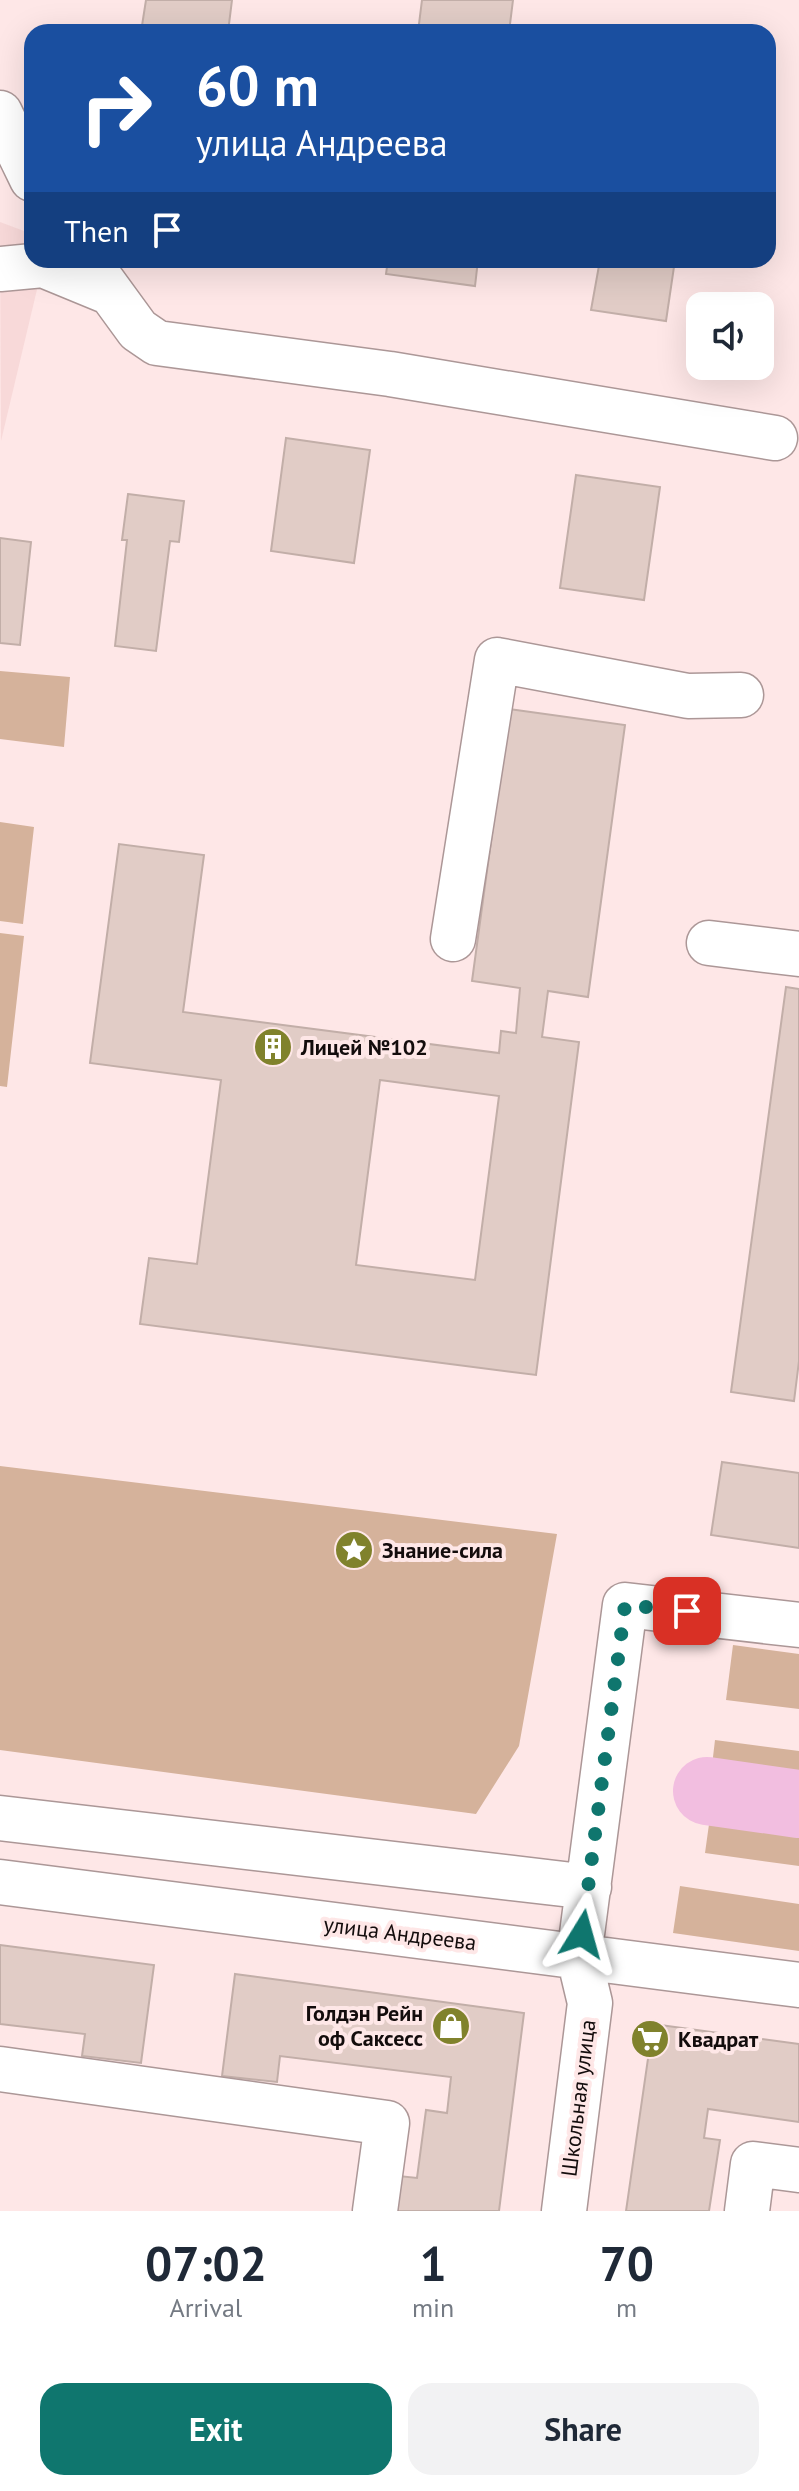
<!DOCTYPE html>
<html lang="en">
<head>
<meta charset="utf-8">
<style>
  body { margin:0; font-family:"PT Sans",sans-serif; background:#f2f2f3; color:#1f2937; height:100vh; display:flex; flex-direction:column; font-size:30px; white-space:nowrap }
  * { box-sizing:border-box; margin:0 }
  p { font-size:26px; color:#747a83 }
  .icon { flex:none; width:44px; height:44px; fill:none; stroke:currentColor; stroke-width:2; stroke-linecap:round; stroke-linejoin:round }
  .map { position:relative; height:2211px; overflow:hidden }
  .details { display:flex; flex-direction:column; background:#fff; flex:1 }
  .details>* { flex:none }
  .top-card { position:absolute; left:24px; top:24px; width:752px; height:244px; border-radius:24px; box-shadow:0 8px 32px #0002; background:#1a4fa0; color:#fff; overflow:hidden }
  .buttons { position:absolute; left:686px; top:292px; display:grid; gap:16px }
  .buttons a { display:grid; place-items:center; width:88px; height:88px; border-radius:16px; background:#fff; box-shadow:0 8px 32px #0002; font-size:40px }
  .pin { position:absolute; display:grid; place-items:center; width:68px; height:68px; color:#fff; margin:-34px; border-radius:16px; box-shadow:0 4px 12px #0006 }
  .me { position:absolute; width:88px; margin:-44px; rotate:8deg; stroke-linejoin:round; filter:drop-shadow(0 0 6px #0008) }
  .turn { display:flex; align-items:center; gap:28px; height:168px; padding:0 40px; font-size:36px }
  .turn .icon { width:104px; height:104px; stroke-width:2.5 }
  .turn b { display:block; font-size:56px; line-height:68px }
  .then { display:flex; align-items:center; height:76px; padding:0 40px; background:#0003; gap:16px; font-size:30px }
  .eta { display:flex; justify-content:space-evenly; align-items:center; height:136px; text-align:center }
  .eta b { font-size:48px; font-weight:800; line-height:56px }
  .action { display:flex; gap:16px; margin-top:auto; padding:16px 40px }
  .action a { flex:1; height:92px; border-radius:24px; background:#0f766e; color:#fff; font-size:32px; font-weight:800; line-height:92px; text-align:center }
  .action a+a { background:#f2f2f3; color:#1f2937 }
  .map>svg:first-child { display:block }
  .built { fill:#f8d9d9 }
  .green { fill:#d5b29b }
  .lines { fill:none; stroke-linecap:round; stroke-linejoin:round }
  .river { stroke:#f2bee0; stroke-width:68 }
  .building { fill:#e1ccc6; stroke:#c2aea8; stroke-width:2; fill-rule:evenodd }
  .minor-casing { stroke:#ac9797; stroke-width:47 }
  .minor { stroke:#fff; stroke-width:44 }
  .route { stroke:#0f766e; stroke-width:14; stroke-dasharray:0 25.2 }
  .labels { text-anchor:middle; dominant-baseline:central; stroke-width:8; stroke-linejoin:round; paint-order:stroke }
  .poi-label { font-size:22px; font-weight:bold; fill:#130c0c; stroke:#fee7e7; text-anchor:start }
  .street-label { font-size:22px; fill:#130c0c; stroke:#fee7e7 }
</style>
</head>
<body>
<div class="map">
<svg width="799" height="2211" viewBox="0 0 799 2211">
  <rect width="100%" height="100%" fill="#fee7e7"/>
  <path class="built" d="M0,222L32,234V260H44L1,441Z"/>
  <path class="green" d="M0,671L70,677L64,747L0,739Z
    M0,822L34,827L23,924L0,921Z
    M0,933L24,936L7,1087L0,1086Z
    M0,1466L557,1534L519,1746L476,1814L0,1750Z
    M733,1645L799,1654V1709L726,1700Z
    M715,1740L799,1751V1788L711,1774Z
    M711,1810L799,1822V1866L705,1853Z
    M680,1886L799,1904V1951L673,1933Z"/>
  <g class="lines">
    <path class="river" d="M707,1791L799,1804"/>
  </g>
  <path class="building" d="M146,0H232L228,32H141Z
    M422,0H513L509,32H418Z
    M388,260H478L475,286L386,274Z
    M600,260H675L666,321L591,310Z
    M286,438L370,450L354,563L271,551Z
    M576,475L660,487L644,600L560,588Z
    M128,494L184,501L179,542L170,541L156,651L115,646L127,540H122Z
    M0,538L31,542L20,645L0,643Z
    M509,709L625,725L588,997L548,991L542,1037L579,1042L536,1375L140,1324L149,1258L197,1264L221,1080L90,1063L119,844L204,855L183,1012L499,1053L501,1031L516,1033L520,988L472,981ZM380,1080L499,1096L475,1280L356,1265Z
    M786,987L799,989V1361L794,1401L731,1392Z
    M722,1462L799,1473V1548L711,1535Z
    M0,1945L154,1965L141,2063L82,2056L85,2034L0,2024Z
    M235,1974L524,2013L499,2211H394L399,2176L417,2178L426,2110L447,2113L451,2077L280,2056L277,2082L222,2076Z
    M653,2024L799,2044V2122L708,2109L704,2138L720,2140L709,2211H626Z"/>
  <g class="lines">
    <defs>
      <path id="minor" d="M0,113L32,179
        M87,260L138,330L157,343L390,374L775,438
        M0,269L43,265L111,293
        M453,939L497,660L688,696L741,695
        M709,943L799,954
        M0,1818L589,1887
        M0,1882L799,1985
        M0,2069L387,2123L375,2211
        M564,2211L590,2003L579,1957L625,1605L799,1625
        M747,2211L753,2164L799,2170"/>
    </defs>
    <use href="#minor" class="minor-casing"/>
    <use href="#minor" class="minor"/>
  </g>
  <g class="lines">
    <path class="route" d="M582,1934L625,1605L687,1611"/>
  </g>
  <defs>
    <symbol id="building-disc" viewBox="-11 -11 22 22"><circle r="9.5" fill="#80822c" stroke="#fee7e7"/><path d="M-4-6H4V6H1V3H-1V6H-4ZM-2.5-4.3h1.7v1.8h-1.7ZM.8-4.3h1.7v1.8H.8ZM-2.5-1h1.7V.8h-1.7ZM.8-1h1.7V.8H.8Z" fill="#fff"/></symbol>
    <symbol id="sight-disc" viewBox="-11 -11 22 22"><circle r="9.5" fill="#80822c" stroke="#fee7e7"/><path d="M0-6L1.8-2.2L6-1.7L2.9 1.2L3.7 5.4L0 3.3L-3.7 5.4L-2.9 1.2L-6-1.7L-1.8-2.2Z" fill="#fff"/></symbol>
    <symbol id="shop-disc" viewBox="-11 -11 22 22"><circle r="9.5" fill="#80822c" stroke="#fee7e7"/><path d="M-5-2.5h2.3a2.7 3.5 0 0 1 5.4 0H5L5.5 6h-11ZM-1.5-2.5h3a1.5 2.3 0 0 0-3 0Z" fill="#fff"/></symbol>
    <symbol id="supermarket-disc" viewBox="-11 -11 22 22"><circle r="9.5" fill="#80822c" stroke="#fee7e7"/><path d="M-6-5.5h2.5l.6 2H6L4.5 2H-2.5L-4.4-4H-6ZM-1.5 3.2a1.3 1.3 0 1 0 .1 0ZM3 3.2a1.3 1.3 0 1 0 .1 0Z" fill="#fff"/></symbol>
  </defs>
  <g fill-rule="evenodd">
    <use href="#building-disc" x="251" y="1025" width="44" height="44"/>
    <use href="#sight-disc" x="332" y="1528" width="44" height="44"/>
    <use href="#shop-disc" x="429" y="2004" width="44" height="44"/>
    <use href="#supermarket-disc" x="628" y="2017" width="44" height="44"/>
  </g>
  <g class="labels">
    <g class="poi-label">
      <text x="301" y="1047">Лицей №102</text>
      <text x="382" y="1550">Знание-сила</text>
      <text x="423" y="2013" text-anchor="end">Голдэн Рейн<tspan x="423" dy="25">оф Саксесс</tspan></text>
      <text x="678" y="2039">Квадрат</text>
    </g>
    <g class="street-label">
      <text transform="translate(400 1933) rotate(7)">улица Андреева</text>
      <text transform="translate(578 2098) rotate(-83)">Школьная улица</text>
    </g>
  </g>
</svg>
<div class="buttons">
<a><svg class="icon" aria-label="sound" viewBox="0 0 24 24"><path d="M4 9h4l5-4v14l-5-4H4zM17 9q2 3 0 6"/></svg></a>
</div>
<div class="pin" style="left:687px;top:1611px;background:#d93025"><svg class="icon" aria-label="arrive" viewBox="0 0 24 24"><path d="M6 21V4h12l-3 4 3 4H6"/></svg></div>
<svg class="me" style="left:582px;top:1934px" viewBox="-20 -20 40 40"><path d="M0-17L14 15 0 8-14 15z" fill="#0f766e" stroke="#fff" stroke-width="4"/></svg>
<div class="top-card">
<div class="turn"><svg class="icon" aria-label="right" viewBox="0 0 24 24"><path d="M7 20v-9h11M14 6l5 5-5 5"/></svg><div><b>60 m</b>улица Андреева</div></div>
<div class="then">Then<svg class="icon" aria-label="arrive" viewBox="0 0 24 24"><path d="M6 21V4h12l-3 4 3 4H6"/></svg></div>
</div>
</div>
<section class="details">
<div class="eta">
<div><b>07:02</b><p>Arrival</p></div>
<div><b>1</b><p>min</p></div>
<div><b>70</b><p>m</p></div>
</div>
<div class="action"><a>Exit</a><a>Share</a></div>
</section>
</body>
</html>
